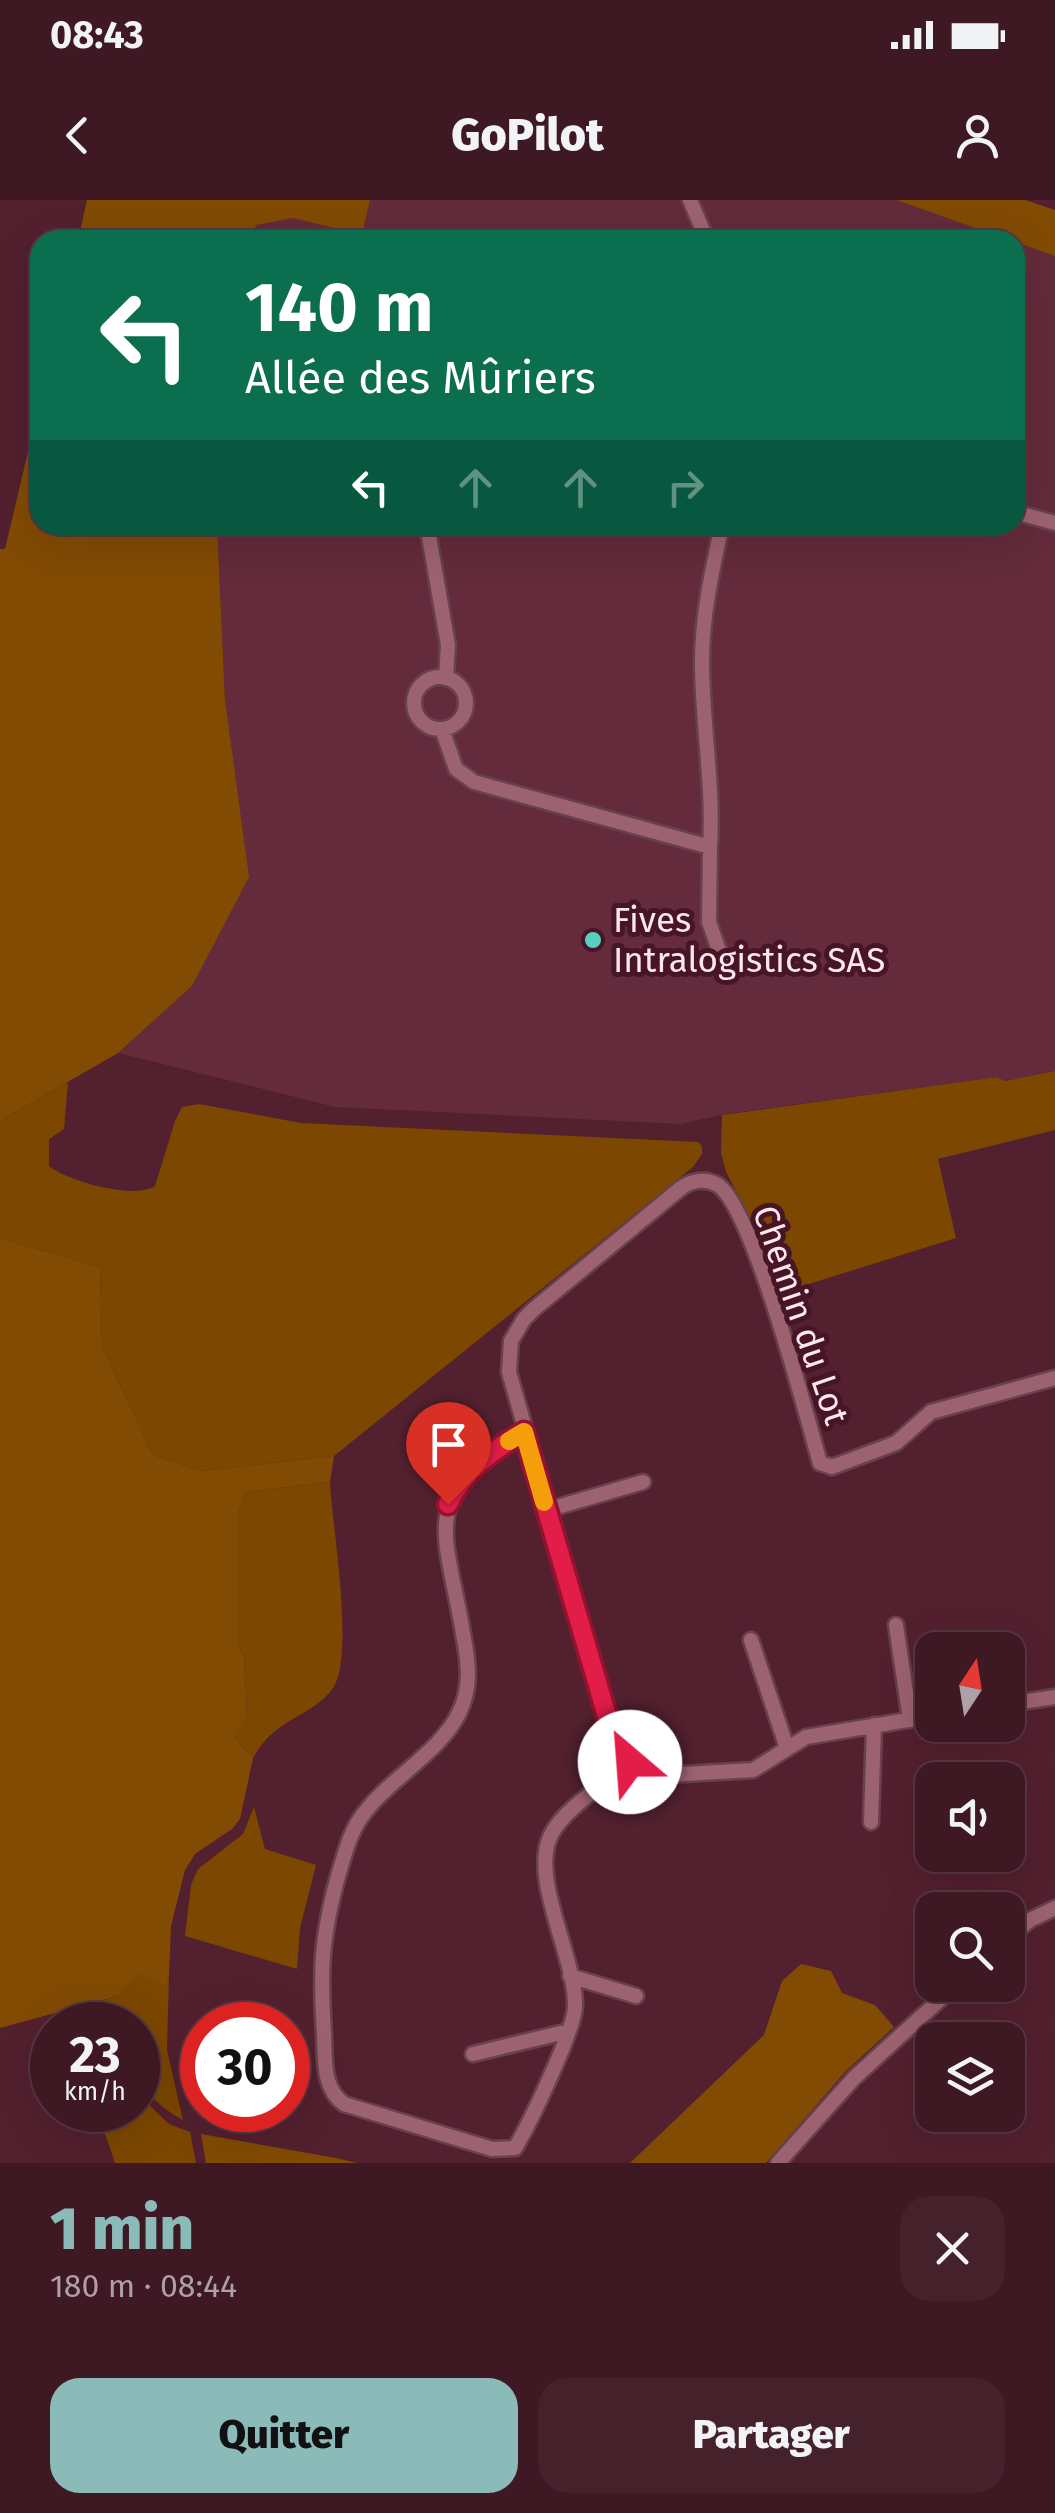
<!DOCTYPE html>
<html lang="fr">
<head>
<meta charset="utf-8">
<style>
  body { margin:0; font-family:"Fira Sans",sans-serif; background:#45212b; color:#f1f3f6; height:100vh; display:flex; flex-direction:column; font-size:38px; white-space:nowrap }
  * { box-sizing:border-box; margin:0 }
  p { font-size:32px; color:#ada0a6 }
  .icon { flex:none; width:55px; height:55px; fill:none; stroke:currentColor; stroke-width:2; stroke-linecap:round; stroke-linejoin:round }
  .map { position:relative; height:1963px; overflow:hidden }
  .drawer { display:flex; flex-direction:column; background:#3e1823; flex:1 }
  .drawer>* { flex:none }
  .guide { position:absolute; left:30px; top:30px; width:995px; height:305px; border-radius:30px; box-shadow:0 10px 40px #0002,0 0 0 2px #573741; background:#0b6e4f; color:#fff; overflow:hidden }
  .needle { width:65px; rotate:12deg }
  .buttons { position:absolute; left:915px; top:1432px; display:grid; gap:20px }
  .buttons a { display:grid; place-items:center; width:110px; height:110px; border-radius:20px; background:#3e1823; box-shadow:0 10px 40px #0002,0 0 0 2px #573741; font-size:50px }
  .speed { position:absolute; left:30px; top:1802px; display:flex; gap:20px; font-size:50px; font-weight:700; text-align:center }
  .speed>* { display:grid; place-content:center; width:130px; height:130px; border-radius:50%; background:#3e1823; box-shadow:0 10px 40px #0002,0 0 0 2px #573741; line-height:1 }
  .speed small { font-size:25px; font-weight:400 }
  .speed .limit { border:15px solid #d22; background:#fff; color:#111 }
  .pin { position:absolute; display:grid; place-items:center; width:85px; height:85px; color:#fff; margin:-102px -42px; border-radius:50% 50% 50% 0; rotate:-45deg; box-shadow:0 0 10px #0007 }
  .pin .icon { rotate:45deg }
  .me { position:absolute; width:110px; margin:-55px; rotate:333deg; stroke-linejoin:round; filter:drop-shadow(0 0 8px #0008) }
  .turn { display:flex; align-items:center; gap:35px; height:210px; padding:0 50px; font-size:45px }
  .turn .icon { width:130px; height:130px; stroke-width:2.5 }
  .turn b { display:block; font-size:70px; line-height:85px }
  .lanes { display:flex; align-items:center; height:95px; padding:0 50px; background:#0003; justify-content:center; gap:50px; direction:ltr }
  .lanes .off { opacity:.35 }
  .round { display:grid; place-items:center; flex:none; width:105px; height:105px; border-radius:30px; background:#45212b }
  .headline { display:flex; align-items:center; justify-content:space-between; height:170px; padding:0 50px }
  h1 { font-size:60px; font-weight:800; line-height:75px; color:#8bbbb9 }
  .button { display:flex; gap:20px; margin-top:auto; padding:20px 50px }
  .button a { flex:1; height:115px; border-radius:30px; background:#8bbbb9; color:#111; font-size:40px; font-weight:800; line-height:115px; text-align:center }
  .button a+a { background:#45212b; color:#f1f3f6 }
  .status { display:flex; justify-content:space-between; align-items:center; height:70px; padding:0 50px; background:#3e1823; direction:ltr }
  .status svg { height:28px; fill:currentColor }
  header { display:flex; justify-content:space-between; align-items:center; height:130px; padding:0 50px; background:#3e1823; font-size:45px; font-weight:800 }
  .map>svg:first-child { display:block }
  .built { fill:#632b3b }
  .green { fill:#7c4701 }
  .forest { fill:#824b04 }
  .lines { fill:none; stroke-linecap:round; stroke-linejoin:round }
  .street-casing { stroke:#69404e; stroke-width:19 }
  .street { stroke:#9d6270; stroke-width:14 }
  .route-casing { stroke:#92132f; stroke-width:25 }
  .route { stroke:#e11d48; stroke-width:18 }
  .slow { stroke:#f59e0b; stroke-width:18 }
  .poi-dot { fill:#58cebf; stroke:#471525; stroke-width:4 }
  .labels { text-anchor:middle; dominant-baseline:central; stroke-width:10; stroke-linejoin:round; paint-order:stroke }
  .poi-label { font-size:35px; fill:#fce8ec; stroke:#471525; text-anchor:start }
  .street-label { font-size:35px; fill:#fce8ec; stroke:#471525 }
</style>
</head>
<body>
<div class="status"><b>08:43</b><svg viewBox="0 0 49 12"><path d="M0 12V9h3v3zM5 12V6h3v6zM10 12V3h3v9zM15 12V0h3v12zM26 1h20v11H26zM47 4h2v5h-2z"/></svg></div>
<header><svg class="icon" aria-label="back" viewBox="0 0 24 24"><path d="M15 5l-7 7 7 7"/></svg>GoPilot<svg class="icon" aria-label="person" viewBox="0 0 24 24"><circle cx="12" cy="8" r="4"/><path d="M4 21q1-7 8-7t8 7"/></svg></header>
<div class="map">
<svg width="1055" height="1963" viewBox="0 0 1055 1963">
  <rect width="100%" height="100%" fill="#53202f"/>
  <path class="built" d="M370,0H896L1010,40H251L255,25L293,18L362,35Z
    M1015,42L1055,56V871L1005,881L997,877L726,914L680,924L335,907L118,853L192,786L225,500L217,325H1015Z"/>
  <path class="green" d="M1055,871V930L938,959L956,1038L780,1093L747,1012L726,972L721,953L722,915L997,877L1005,881Z
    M68,882L64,929L49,939V966C67,981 135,1000 155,986L175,921L182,907L199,904L301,923L698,942L702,946V954L693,967L334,1256L200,1271L153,1255L102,1146L100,1067L0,1038V921Z
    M330,1282C332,1325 355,1456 333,1488C312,1518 276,1516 253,1558L235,1538L247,1513L244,1456L238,1445V1312L246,1292Z
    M254,1607L265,1649L316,1665L300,1728L297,1769L185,1736L191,1685L198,1669L243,1634Z
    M139,1772L165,1785L169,1775L167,1850L183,1920C137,1894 138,1874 138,1825H107L89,1805L118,1796Z
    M138,1894L169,1924L190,1932L196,1963H115L97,1910H138Z"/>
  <path class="forest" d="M87,0H370L362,35L293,18L256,25L251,40H78Z
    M896,0H1025L1055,10V56Z
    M40,201V325H217L225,500L249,677L192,786L118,853L0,921V349H5Z
    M0,1038L100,1067L102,1146L153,1255L200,1271L334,1256L330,1282L246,1292L238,1312V1445L244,1456L247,1514L235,1538L253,1558L240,1619L232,1629L195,1654L185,1670L171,1726L169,1775L165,1786L139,1773L118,1796L0,1828Z
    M801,1764L831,1771L842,1793L875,1805L894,1827L846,1871L766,1963H630L764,1835L782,1781Z
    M201,1934L336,1958L357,1963H206Z"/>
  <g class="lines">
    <defs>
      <path id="street" d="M690,0L707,40
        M1015,312L1055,323
        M427,325L448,445L446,478
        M414 503a26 26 0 1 1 52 0a26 26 0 1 1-52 0Z
        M442,529L456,569L474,582L710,647C714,586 702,524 702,462C702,415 712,371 722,325
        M710,647L709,722L728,776
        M524,1232C414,1297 447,1333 464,1439C469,1465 471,1489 459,1513C439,1554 386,1580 360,1619C349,1635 344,1657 338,1676C321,1739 320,1770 324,1834C325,1859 322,1888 344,1904L492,1949L515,1948C529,1925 574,1831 575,1807C577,1760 529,1678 551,1635C563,1609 608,1582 630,1563
        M547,1310L643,1282
        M896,1425L910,1520
        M751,1440L787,1548
        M1008,1504L1055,1497
        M932,1516L806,1537L753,1570L667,1575L630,1563L616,1547L509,1172L511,1141L524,1119L534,1109L681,988C692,980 706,978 718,985C753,1009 806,1214 820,1263L832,1267L896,1243L931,1212L1055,1178
        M871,1622L874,1525
        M1008,1738L1030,1720L1055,1708
        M570,1776L636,1796
        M473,1854L569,1831
        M778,1963L854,1878L956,1785"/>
    </defs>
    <use href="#street" class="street-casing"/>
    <use href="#street" class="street"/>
  </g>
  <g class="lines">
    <defs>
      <path id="route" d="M448,1304C463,1271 493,1250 524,1232L616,1547L630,1562"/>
    </defs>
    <use href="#route" class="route-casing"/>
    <use href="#route" class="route"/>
    <path class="slow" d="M509,1241L524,1232L544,1302"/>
  </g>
  <circle class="poi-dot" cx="593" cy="740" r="10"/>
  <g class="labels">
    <g class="poi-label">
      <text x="613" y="720">Fives<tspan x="613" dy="40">Intralogistics SAS</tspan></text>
    </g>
    <g class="street-label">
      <text transform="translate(801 1115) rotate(71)">Chemin du Lot</text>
    </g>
  </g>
</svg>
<div class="buttons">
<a><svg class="needle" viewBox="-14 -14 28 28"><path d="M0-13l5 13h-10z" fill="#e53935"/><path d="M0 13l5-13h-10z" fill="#ada0a6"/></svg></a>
<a><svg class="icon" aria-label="sound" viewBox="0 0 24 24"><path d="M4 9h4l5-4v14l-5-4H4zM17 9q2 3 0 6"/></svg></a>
<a><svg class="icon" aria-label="search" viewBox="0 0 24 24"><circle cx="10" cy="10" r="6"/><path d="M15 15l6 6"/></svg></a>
<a><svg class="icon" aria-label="layers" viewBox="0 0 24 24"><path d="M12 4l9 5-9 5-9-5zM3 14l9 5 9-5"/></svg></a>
</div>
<div class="speed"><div>23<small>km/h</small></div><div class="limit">30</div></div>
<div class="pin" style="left:448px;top:1304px;background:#d93025"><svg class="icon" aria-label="arrive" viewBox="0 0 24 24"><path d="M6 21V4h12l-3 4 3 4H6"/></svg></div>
<svg class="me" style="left:630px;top:1562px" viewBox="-20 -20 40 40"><circle r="19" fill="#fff"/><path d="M0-13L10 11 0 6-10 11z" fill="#e11d48"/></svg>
<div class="guide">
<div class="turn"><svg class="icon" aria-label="left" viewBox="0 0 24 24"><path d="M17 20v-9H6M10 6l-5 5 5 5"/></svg><div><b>140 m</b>Allée des Mûriers</div></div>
<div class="lanes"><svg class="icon" aria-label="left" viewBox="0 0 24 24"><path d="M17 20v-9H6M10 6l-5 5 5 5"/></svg><svg class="icon off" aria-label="ahead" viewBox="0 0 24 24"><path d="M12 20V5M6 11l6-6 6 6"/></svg><svg class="icon off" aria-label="ahead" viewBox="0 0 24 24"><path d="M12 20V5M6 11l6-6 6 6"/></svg><svg class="icon off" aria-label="right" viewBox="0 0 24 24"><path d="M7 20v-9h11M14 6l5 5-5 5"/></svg></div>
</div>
</div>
<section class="drawer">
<div class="headline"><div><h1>1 min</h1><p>180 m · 08:44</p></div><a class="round"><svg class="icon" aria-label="close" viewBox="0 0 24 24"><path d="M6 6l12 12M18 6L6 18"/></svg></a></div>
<div class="button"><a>Quitter</a><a>Partager</a></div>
</section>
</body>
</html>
